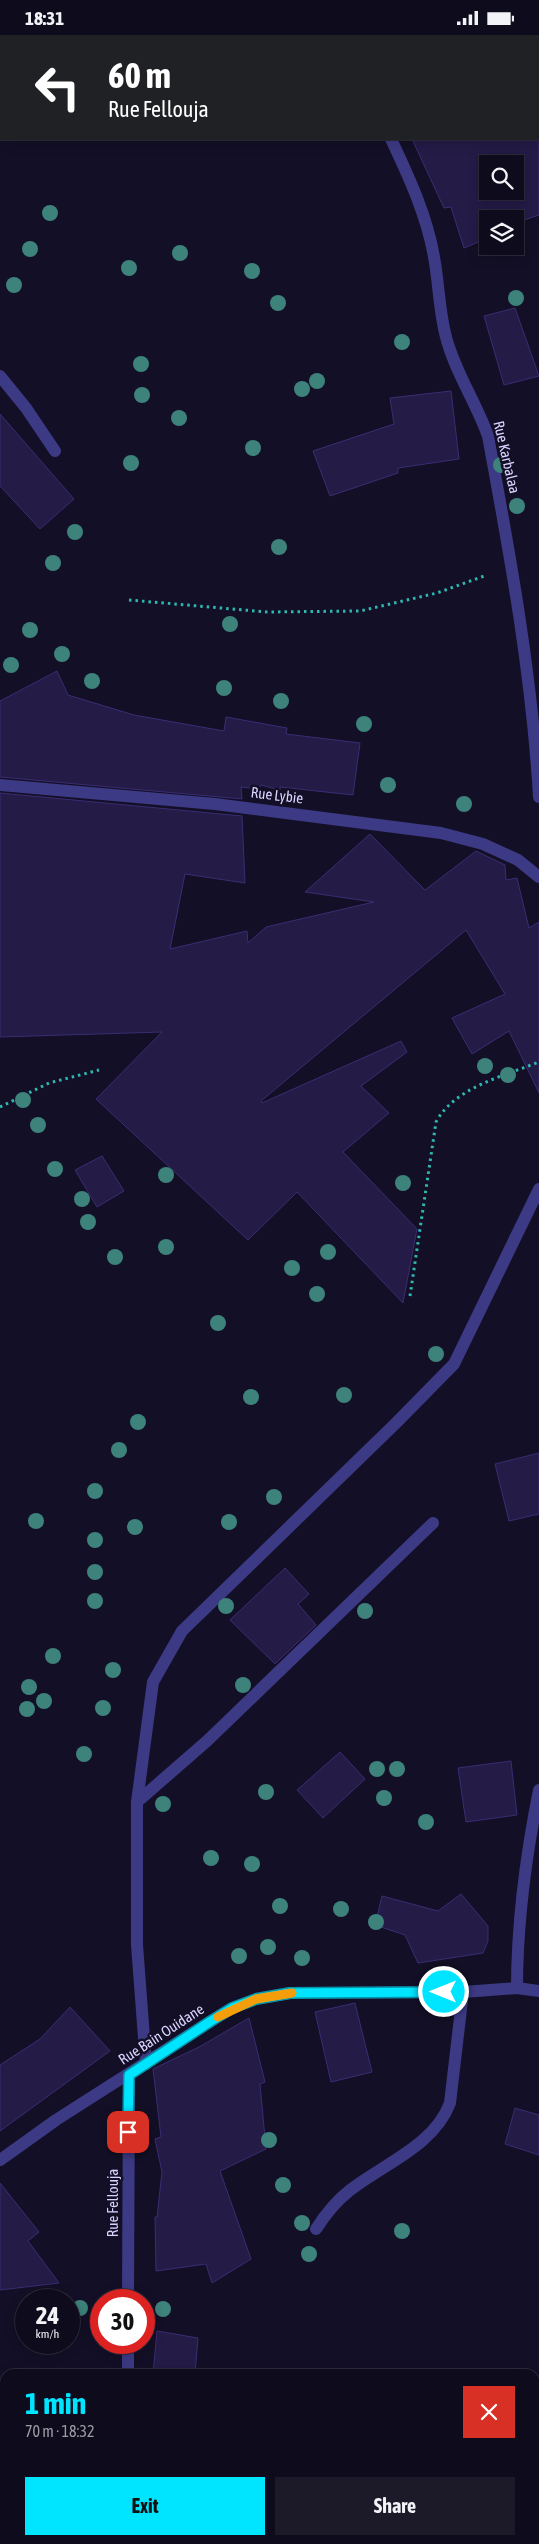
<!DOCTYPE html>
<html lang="en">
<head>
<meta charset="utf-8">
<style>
  body { margin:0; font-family:"Asap Condensed",sans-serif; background:#1c1929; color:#f1f3f6; height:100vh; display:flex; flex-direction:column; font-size:19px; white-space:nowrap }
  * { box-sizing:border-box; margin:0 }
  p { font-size:16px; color:#9b9ba3 }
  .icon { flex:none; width:28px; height:28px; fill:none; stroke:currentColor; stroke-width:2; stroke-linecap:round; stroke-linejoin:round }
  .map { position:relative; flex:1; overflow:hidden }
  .details { position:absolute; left:0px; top:2334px; width:540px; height:176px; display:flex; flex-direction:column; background:#0e0b1c; border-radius:15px 15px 0 0; box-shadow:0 2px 12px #0003,0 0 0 1px #2e2b3b }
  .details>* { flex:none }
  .hud { position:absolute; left:0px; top:0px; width:540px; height:105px; box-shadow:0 2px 12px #0003,0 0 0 1px #2e2b3b; background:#202124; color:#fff; overflow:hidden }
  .controls { position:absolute; left:479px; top:120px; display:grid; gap:10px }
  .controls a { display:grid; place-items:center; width:45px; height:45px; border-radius:0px; background:#0e0b1c; box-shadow:0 2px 12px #0003,0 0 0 1px #2e2b3b; font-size:25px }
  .speed { position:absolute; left:15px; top:2254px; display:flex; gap:10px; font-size:25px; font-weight:700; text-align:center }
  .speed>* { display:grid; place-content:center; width:65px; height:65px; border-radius:50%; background:#0e0b1c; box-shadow:0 2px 12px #0003,0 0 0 1px #2e2b3b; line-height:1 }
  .speed small { font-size:12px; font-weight:400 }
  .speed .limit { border:8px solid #d22; background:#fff; color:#111 }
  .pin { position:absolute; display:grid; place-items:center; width:42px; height:42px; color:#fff; margin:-21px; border-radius:10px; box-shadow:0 2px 8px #0006 }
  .me { position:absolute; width:55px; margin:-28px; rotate:270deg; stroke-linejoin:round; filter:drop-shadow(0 0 4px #0008) }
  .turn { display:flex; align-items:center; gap:18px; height:105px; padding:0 25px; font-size:22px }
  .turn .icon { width:65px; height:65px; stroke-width:2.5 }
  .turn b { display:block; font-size:35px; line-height:42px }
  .round { display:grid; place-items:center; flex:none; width:52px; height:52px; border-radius:0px; background:#1c1929 }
  .overview { display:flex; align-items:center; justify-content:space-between; height:85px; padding:0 25px }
  h1 { font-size:30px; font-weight:700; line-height:38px; color:#00e5ff }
  .primary-button { display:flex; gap:10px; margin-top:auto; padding:10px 25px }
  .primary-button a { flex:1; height:58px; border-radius:0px; background:#00e5ff; color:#111; font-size:20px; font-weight:700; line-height:58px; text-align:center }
  .primary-button a+a { background:#1c1929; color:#f1f3f6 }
  .status { display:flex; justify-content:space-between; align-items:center; height:35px; padding:0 25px; background:#0e0b1c; direction:ltr }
  .status svg { height:14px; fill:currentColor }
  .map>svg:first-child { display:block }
  .building { fill:#241b47; stroke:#3b2d73; fill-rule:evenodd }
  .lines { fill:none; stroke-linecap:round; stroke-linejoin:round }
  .path { stroke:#2fb8b0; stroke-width:3; stroke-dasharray:2.5 4; stroke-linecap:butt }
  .lane { stroke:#3d3a85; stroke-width:12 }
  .street { stroke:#3d3a85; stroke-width:12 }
  .tree { fill:#3d827b }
  .route-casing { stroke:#0095a6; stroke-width:12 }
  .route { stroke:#00e5ff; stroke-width:9 }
  .slow { stroke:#f59e0b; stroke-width:9 }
  .labels { text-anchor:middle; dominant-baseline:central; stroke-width:5; stroke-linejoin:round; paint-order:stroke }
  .street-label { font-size:15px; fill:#d9d4ff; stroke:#130f26 }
</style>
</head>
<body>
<div class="status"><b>18:31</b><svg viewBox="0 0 49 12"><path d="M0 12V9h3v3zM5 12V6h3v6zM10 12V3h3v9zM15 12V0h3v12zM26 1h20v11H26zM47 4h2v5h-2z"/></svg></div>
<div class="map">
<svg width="539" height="2509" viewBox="0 0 539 2509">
  <rect width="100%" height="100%" fill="#130f26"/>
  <path class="building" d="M412,104H539V180L515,188V184H488V203L464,213L451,172L444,173ZM488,129H515V156H488Z
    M515,273L539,341L504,350L484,281Z
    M451,356L459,424L398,433V438L330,461L313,416L394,389L390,363Z
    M0,379L74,464L40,494L0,451Z
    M57,636L68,660L134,680L224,696L226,682L287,693L286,699L360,708L353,760L280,752V755L261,750L259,754L241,752L242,764L0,742V666Z
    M0,758L242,781L245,848L185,839L170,914L247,896L248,908L266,892L374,867L305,857L370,799L425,855L476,816L505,830L506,845L517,843L529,893L539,887V1058L509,996L472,1019L452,983L505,959L466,895L261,1066L262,1068L401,1006L407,1017L361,1051L389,1078L343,1117L417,1194L403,1268L297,1157L248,1205L96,1064L162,997L0,1002Z
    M102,1121L124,1156L97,1172L75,1135Z
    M539,1418V1479L509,1486L495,1429Z
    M285,1533L309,1559L298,1569L316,1590L275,1629L230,1585Z
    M340,1717L365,1744L323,1783L297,1755Z
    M511,1726L517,1780L466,1787L458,1733Z
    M461,1859L488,1891V1906L483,1918L418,1928L405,1900L375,1890L382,1861L438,1876Z
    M355,1968L372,2037L331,2047L315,1977Z
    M70,1972L110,2016L0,2096V2030L40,2004Z
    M249,1983L265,2047L260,2049L266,2114L220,2136L251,2224L212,2248L206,2229L156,2236L155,2182H157L162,2137L155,2104L161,2102L153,2034L199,2012Z
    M515,2073L539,2080V2120L505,2109Z
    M0,2148L39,2197L28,2206L59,2248L0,2255Z
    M157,2296L198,2303L195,2339H153Z"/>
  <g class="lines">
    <path class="path" d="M129,565L267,577L360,576L437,558L487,540
      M0,1072L49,1048L99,1035
      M410,1261L436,1087C455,1052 504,1041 539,1027"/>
    <path class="lane" d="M137,1767L207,1706L433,1488
      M316,2194C325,2180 335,2167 349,2156C383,2129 434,2111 450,2068L463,1957"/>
    <path class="street" d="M391,104C409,142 427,181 434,222C439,249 439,276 446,302C455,337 476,367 488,401C510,520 532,640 539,762
      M0,341L26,373L55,416
      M0,750L215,769L441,798L483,809L518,825L539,842
      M517,1953C517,1887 526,1820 539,1755
      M146,2029L137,1910V1767L153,1647L182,1596L396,1388L454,1329L539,1154
      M0,2125L56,2085L211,1986L232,1973L256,1964L290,1958L463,1957L517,1953L539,1956
      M128,2265L129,2040
      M128,2339V2308"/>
  </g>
  <g class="tree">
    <circle cx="50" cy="178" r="8"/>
    <circle cx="30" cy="214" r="8"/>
    <circle cx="180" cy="218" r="8"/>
    <circle cx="129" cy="233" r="8"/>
    <circle cx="252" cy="236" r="8"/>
    <circle cx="14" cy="250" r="8"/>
    <circle cx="516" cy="263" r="8"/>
    <circle cx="278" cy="268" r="8"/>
    <circle cx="402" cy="307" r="8"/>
    <circle cx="141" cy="329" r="8"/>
    <circle cx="317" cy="346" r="8"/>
    <circle cx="302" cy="354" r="8"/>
    <circle cx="142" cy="360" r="8"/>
    <circle cx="179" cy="383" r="8"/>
    <circle cx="253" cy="413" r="8"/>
    <circle cx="131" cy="428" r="8"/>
    <circle cx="501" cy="430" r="8"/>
    <circle cx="517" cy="471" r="8"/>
    <circle cx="75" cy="497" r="8"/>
    <circle cx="279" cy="512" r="8"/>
    <circle cx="53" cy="528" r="8"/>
    <circle cx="230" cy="589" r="8"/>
    <circle cx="30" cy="595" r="8"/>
    <circle cx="62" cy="619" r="8"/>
    <circle cx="11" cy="630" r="8"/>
    <circle cx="92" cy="646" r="8"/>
    <circle cx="224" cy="653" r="8"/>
    <circle cx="281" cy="666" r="8"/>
    <circle cx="364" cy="689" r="8"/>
    <circle cx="388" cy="750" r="8"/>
    <circle cx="464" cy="769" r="8"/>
    <circle cx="485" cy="1031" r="8"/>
    <circle cx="508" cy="1040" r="8"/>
    <circle cx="23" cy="1065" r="8"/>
    <circle cx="38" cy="1090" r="8"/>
    <circle cx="55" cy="1134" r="8"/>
    <circle cx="166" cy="1140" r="8"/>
    <circle cx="403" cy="1148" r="8"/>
    <circle cx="82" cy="1164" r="8"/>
    <circle cx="88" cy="1187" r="8"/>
    <circle cx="166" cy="1212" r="8"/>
    <circle cx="328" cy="1217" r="8"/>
    <circle cx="115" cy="1222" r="8"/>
    <circle cx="292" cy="1233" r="8"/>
    <circle cx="317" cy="1259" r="8"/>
    <circle cx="218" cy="1288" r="8"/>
    <circle cx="436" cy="1319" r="8"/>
    <circle cx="344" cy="1360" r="8"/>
    <circle cx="251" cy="1362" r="8"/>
    <circle cx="138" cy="1387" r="8"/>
    <circle cx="119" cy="1415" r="8"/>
    <circle cx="95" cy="1456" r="8"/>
    <circle cx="274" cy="1462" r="8"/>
    <circle cx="36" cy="1486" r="8"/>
    <circle cx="229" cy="1487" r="8"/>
    <circle cx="135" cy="1492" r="8"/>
    <circle cx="95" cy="1505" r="8"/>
    <circle cx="95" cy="1537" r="8"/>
    <circle cx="95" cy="1566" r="8"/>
    <circle cx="226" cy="1571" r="8"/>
    <circle cx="365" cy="1576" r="8"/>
    <circle cx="53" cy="1621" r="8"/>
    <circle cx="113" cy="1635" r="8"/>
    <circle cx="243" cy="1650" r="8"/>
    <circle cx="29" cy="1652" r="8"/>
    <circle cx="44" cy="1666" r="8"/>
    <circle cx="103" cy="1673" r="8"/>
    <circle cx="27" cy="1674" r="8"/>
    <circle cx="84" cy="1719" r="8"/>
    <circle cx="377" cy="1734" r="8"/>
    <circle cx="397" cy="1734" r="8"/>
    <circle cx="266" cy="1757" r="8"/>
    <circle cx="384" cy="1763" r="8"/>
    <circle cx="163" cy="1769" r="8"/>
    <circle cx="426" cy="1787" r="8"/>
    <circle cx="211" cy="1823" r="8"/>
    <circle cx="252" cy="1829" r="8"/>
    <circle cx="280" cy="1871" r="8"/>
    <circle cx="341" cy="1874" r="8"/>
    <circle cx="376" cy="1887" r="8"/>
    <circle cx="268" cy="1912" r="8"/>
    <circle cx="239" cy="1921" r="8"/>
    <circle cx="302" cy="1923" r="8"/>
    <circle cx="269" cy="2105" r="8"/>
    <circle cx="283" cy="2150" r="8"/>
    <circle cx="302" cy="2188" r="8"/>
    <circle cx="402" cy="2196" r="8"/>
    <circle cx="309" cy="2219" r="8"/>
    <circle cx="80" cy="2273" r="8"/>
    <circle cx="163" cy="2274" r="8"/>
  </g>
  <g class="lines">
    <defs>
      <path id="route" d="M128,2097L129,2040L211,1986L232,1973L256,1964L290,1958L444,1957"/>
    </defs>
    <use href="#route" class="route-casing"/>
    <use href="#route" class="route"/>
    <path class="slow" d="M218,1982L256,1964L292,1958"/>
  </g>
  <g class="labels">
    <g class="street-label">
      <text transform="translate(507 422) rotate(77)">Rue Karbalaa</text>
      <text transform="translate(277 760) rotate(7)">Rue Lybie</text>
      <text transform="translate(161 1999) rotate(-33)">Rue Bain Ouidane</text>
      <text transform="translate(112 2168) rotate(-90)">Rue Fellouja</text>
    </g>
  </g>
</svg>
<div class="controls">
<a><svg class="icon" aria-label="search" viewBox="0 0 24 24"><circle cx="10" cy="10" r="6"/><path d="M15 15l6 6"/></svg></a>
<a><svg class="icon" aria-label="layers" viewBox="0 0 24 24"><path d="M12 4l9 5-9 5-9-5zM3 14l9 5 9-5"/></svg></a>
</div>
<div class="speed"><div>24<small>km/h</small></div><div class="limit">30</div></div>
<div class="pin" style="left:128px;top:2097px;background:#d93025"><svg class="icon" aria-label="arrive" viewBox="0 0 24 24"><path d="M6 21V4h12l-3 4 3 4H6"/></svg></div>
<svg class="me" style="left:444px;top:1957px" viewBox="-20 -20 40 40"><circle r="17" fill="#00e5ff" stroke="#fff" stroke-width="3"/><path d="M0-11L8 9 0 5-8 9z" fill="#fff"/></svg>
<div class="hud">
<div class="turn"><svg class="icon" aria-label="left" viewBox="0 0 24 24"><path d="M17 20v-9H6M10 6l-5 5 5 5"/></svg><div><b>60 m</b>Rue Fellouja</div></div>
</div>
<section class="details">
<div class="overview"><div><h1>1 min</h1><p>70 m · 18:32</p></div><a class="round" style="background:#d93025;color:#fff"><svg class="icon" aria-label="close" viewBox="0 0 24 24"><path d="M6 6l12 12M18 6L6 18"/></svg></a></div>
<div class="primary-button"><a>Exit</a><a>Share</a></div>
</section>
</div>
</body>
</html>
